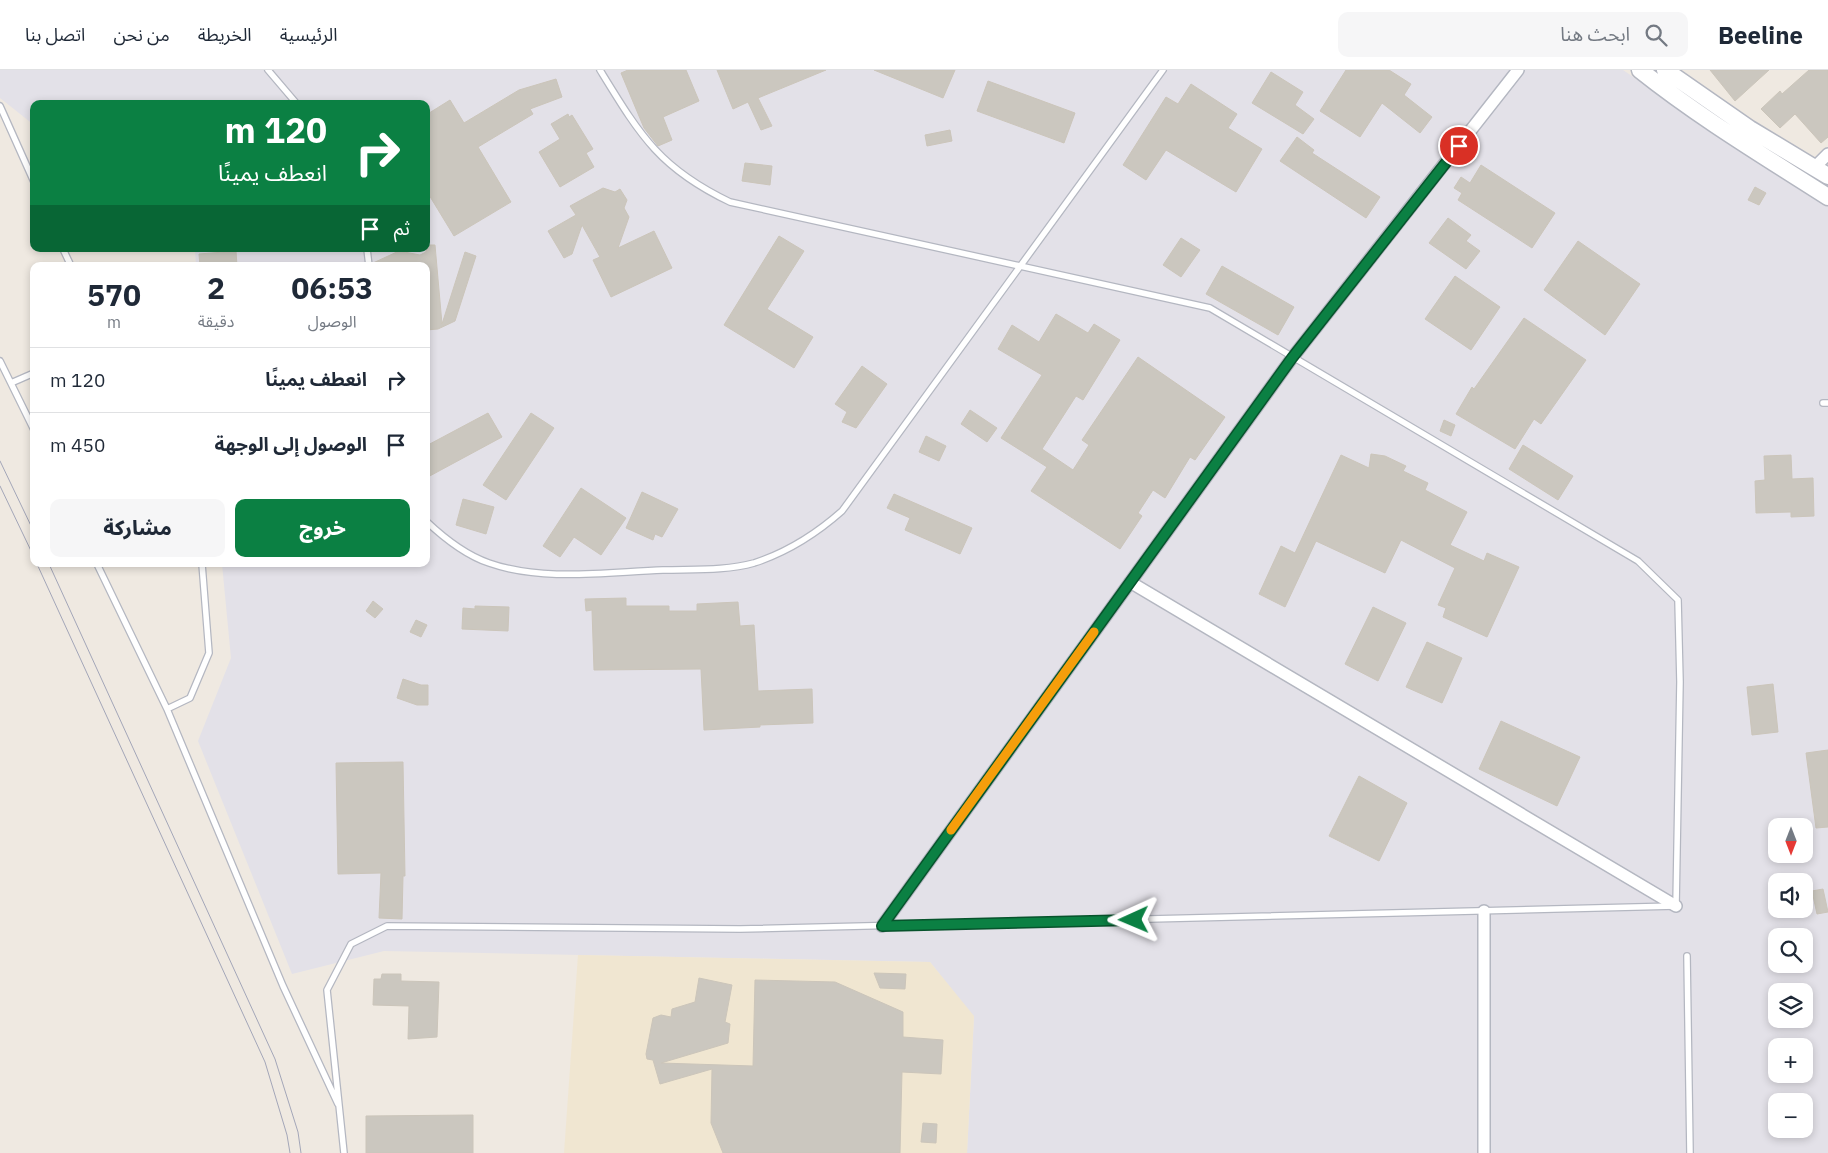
<!DOCTYPE html>
<html lang="ar">
<head>
<meta charset="utf-8">
<style>
  body { margin:0; font-family:"IBM Plex Sans","Noto Sans Arabic",sans-serif; background:#f6f6f7; color:#1f2937; direction:rtl; height:100vh; display:flex; flex-direction:column; font-size:19px; white-space:nowrap }
  * { box-sizing:border-box; margin:0 }
  p { font-size:16px; color:#747a83 }
  .icon { flex:none; width:28px; height:28px; fill:none; stroke:currentColor; stroke-width:2; stroke-linecap:round; stroke-linejoin:round }
  .map { position:relative; flex:1; overflow:hidden; direction:ltr }
  .drawer { position:absolute; left:30px; top:192px; width:400px; height:305px; display:flex; flex-direction:column; background:#fff; border-radius:10px; box-shadow:0 2px 8px #0003; direction:rtl }
  .drawer>* { flex:none }
  .top-card { position:absolute; left:30px; top:30px; width:400px; height:152px; border-radius:10px; box-shadow:0 2px 8px #0003; direction:rtl; background:#0b8043; color:#fff; overflow:hidden }
  .needle { width:32px; rotate:180deg }
  .controls { position:absolute; left:1768px; top:748px; display:grid; gap:10px }
  .controls a { display:grid; place-items:center; width:45px; height:45px; border-radius:10px; background:#fff; box-shadow:0 2px 8px #0003; font-size:25px }
  .pin { position:absolute; display:grid; place-items:center; width:42px; height:42px; color:#fff; margin:-21px; border:2px solid #fff; border-radius:50%; box-shadow:0 1px 5px #0007 }
  .me { position:absolute; width:55px; margin:-28px; rotate:269deg; stroke-linejoin:round; filter:drop-shadow(0 0 4px #0008) }
  .turn { display:flex; align-items:center; gap:18px; height:105px; padding:0 20px; font-size:22px }
  .turn .icon { width:65px; height:65px; stroke-width:2.5 }
  .turn b { display:block; font-size:35px; line-height:42px }
  .then { display:flex; align-items:center; height:48px; padding:0 20px; background:#0003; gap:10px; font-size:19px }
  .eta { display:flex; justify-content:space-evenly; align-items:center; height:85px; text-align:center }
  .eta b { font-size:30px; font-weight:800; line-height:35px }
  .button { display:flex; gap:10px; margin-top:auto; padding:10px 20px }
  .button a { flex:1; height:58px; border-radius:10px; background:#0b8043; color:#fff; font-size:20px; font-weight:800; line-height:58px; text-align:center }
  .button a+a { background:#f6f6f7; color:#1f2937 }
  ul { padding:0; list-style:none }
  li { display:flex; align-items:center; gap:15px; height:65px; padding:0 20px; border-top:1px solid #e0e1e3 }
  li div { flex:1 }
  li b { display:block; font-size:19px }
  li em { font-style:normal }
  header { display:flex; align-items:center; gap:30px; box-sizing:border-box; height:70px; padding:0 25px; background:#fff; border-bottom:1px solid #e0e1e3 }
  header strong { font-size:24px }
  nav { display:flex; gap:28px; margin-inline-start:auto; font-size:18px }
  .search { width:350px; height:45px; background:#f6f6f7; display:flex; align-items:center; gap:12px; box-sizing:border-box; padding:0 18px; border-radius:10px; color:#747a83; font-size:19px }
  .map>svg:first-child { display:block }
  .industrial { fill:#e3e1e8; fill-rule:evenodd }
  .education { fill:#f0e6d1 }
  .building { fill:#cbc7bf; stroke:#cbc5ba }
  .lines { fill:none; stroke-linecap:round; stroke-linejoin:round }
  .service-casing { stroke:#b4b7c1; stroke-width:8 }
  .minor-casing { stroke:#b4b7c1; stroke-width:14 }
  .secondary-casing { stroke:#b4b7c1; stroke-width:19 }
  .service { stroke:#fff; stroke-width:5.5 }
  .minor { stroke:#fff; stroke-width:11 }
  .secondary { stroke:#fff; stroke-width:16 }
  .tram { stroke:#a3a6b8; stroke-width:1 }
  .route-casing { stroke:#07532c; stroke-width:12 }
  .route { stroke:#0b8043; stroke-width:9 }
  .slow { stroke:#f59e0b; stroke-width:9 }
</style>
</head>
<body>
<header>
<strong>Beeline</strong>
<div class="search"><svg class="icon" aria-label="search" viewBox="0 0 24 24"><circle cx="10" cy="10" r="6"/><path d="M15 15l6 6"/></svg>ابحث هنا</div>
<nav><a>الرئيسية</a><a>الخريطة</a><a>من نحن</a><a>اتصل بنا</a></nav>
</header>
<div class="map">
<svg width="1828" height="1083" viewBox="0 0 1828 1083">
  <rect width="100%" height="100%" fill="#efe9e1"/>
  <path class="industrial" d="M0,0H1623L1742,82L1828,132V1083H967L974,947L930,892L384,881L292,904L198,671L231,588L222,494H426V196H196L195,179H426V34H34V55L0,28ZM1776,756H1804V784H1776ZM1776,811H1804V839H1776ZM1776,866H1804V894H1776ZM1776,921H1804V949H1776ZM1776,976H1804V1004H1776ZM1776,1031H1804V1059H1776Z"/>
  <path class="education" d="M578,885L930,892L974,946L967,1083H564Z"/>
  <path class="building" d="M628,0H686L699,31L663,47L672,70L658,76L644,58L621,3Z
    M717,0H826L758,28L772,56L761,60L748,32L733,39Z
    M874,0H955L943,28Z
    M1346,0H1389L1411,14L1404,25L1432,47L1420,63L1382,33L1360,67L1320,41Z
    M1710,0H1769L1735,31Z
    M1809,0H1828V67L1821,73L1795,44L1780,58L1761,39L1780,21L1782,24Z
    M1271,2L1303,22L1295,35L1314,49L1303,64L1252,33Z
    M556,9L562,27L530,39L533,44L478,77L511,132L454,166L426,120V45L450,30L464,53L519,20Z
    M988,11L1075,43L1064,73L977,41Z
    M1191,14L1237,44L1228,58L1262,79L1236,122L1166,80L1146,110L1123,95L1166,27L1178,34Z
    M568,44L569,47L572,45L593,79L586,83L594,97L560,117L539,82L560,69L551,54Z
    M950,60L952,71L927,76L925,65Z
    M1297,67L1314,80L1312,83L1380,127L1366,148L1280,91Z
    M745,93L772,96L770,115L742,111Z
    M1481,95L1555,143L1532,178L1458,130L1462,123L1454,118L1461,107L1470,113Z
    M1755,117L1766,123L1759,135L1748,130Z
    M603,118L615,122L620,119L627,130L624,138L629,147L618,178L654,161L672,198L611,227L593,190L600,187L582,155L572,184L564,188L548,161L576,145L570,136Z
    M1448,148L1471,165L1466,171L1480,181L1466,199L1429,173Z
    M779,166L804,181L767,239L813,267L794,298L724,255Z
    M1181,168L1200,180L1181,207L1163,195Z
    M1578,171L1640,214L1605,265L1544,220Z
    M426,175H435L442,254L465,182L476,186L455,251L438,259L426,260V196H374L373,193L399,181L420,185L426,182Z
    M236,181L237,196H200L199,184Z
    M1222,196L1294,237L1278,265L1206,224Z
    M1455,206L1500,237L1471,280L1425,249Z
    M1056,244L1088,263L1094,254L1120,270L1083,330L1076,326L1042,379L1073,400L1089,375L1082,370L1138,287L1225,347L1195,390L1190,387L1165,428L1153,420L1138,443L1142,446L1120,479L1031,421L1047,397L1001,368L1042,305L998,279L1012,255L1039,272Z
    M1524,248L1586,290L1541,354L1534,349L1515,379L1456,344L1472,317L1474,319Z
    M862,296L887,314L856,358L842,352L847,342L835,334Z
    M970,340L997,358L987,372L961,354Z
    M488,343L502,367L426,408V376Z
    M531,343L554,358L506,430L483,415Z
    M1444,350L1455,355L1451,366L1440,361Z
    M926,366L946,376L939,391L919,382Z
    M1523,375L1573,406L1558,430L1509,399Z
    M1371,384L1385,386L1406,396L1403,401L1428,413L1425,420L1467,442L1450,475L1484,491L1487,483L1519,497L1487,567L1443,547L1446,538L1438,535L1455,498L1401,470L1385,503L1316,471L1285,537L1259,524L1281,476L1295,483L1341,385L1369,398Z
    M1791,385L1792,409L1813,408L1814,446L1791,447V442L1756,443L1755,411L1765,410L1764,386Z
    M581,418L626,448L601,485L574,467L560,487L543,476Z
    M642,422L678,439L662,467L655,464L653,470L626,458Z
    M894,424L972,458L960,484L905,460L910,448L887,438Z
    M463,429L494,437L486,464L456,455Z
    M626,528V536H669V541H697V534L738,532L740,556L754,555L758,621L812,619L813,653L760,655V657L704,660L701,599L594,600L592,540L586,541L585,529Z
    M373,531L383,539L375,548L366,541Z
    M475,536L509,537L508,561L462,559L463,538L475,539Z
    M1373,537L1406,553L1378,611L1345,594Z
    M416,550L427,555L421,567L410,562Z
    M1427,572L1462,588L1442,633L1406,617Z
    M403,609L421,615H428V635H417L397,628Z
    M1773,614L1778,662L1752,665L1747,617Z
    M1501,651L1580,687L1557,736L1479,699Z
    M1828,680V757L1816,758L1806,683Z
    M403,692L405,806H403L402,849L379,848L381,803L338,804L336,693Z
    M1359,706L1407,733L1379,791L1329,766Z
    M1823,819L1828,842L1817,844L1812,821Z
    M874,903L906,904L905,919L880,918Z
    M382,904H401V911L439,912L437,967L408,969L409,936L373,935L374,909H381Z
    M699,908L732,915L725,952L730,954L728,973L661,993L753,996L755,910L835,912L903,942V967L943,970L941,1004L902,1002L900,1083H723L711,1053L712,999L660,1014L653,990L647,989L646,984L653,948L661,945L671,947L672,939L695,932Z
    M473,1045V1083H366V1046Z
    M923,1053L937,1054L936,1073L921,1072Z"/>
  <g class="lines">
    <defs>
      <path id="service" d="M268,0L297,34
        M0,36L34,112
        M63,179L71,196
        M367,179L369,196
        M0,291L34,360
        M11,313L34,303
        M1823,333H1828
        M426,451C444,468 465,485 489,493C543,512 607,502 663,500C693,499 726,501 754,493C788,482 816,464 842,441L1163,0
        M97,494L167,639L283,916L338,1034
        M167,639L190,628L209,583L202,494
        M1687,886L1690,1083
        M344,1083L327,920L351,874L387,856L740,859L1676,836L1680,612L1678,530L1638,491L1210,238L730,132C659,98 640,65 600,0"/>
      <path id="minor" d="M1814,98L1828,84
        M1130,512L1676,836
        M1484,841V1083
        M882,856L1292,288L1518,0"/>
      <path id="secondary" d="M1640,0C1699,47 1764,86 1828,127
        M1665,0L1750,59L1828,106"/>
    </defs>
    <use href="#service" class="service-casing"/>
    <use href="#minor" class="minor-casing"/>
    <use href="#secondary" class="secondary-casing"/>
    <use href="#service" class="service"/>
    <use href="#minor" class="minor"/>
    <use href="#secondary" class="secondary"/>
    <path class="tram" d="M0,391L34,462
      M0,416L34,487
      M37,494L265,992L287,1065L290,1083
      M49,494L275,989L298,1062L301,1083"/>
  </g>
  <g class="lines">
    <defs>
      <path id="route" d="M1134,850L882,856L1292,288L1459,76"/>
    </defs>
    <use href="#route" class="route-casing"/>
    <use href="#route" class="route"/>
    <path class="slow" d="M951,760L1094,562"/>
  </g>
</svg>
<div class="controls">
<a><svg class="needle" viewBox="-14 -14 28 28"><path d="M0-13l5 13h-10z" fill="#e53935"/><path d="M0 13l5-13h-10z" fill="#747a83"/></svg></a>
<a><svg class="icon" aria-label="sound" viewBox="0 0 24 24"><path d="M4 9h4l5-4v14l-5-4H4zM17 9q2 3 0 6"/></svg></a>
<a><svg class="icon" aria-label="search" viewBox="0 0 24 24"><circle cx="10" cy="10" r="6"/><path d="M15 15l6 6"/></svg></a>
<a><svg class="icon" aria-label="layers" viewBox="0 0 24 24"><path d="M12 4l9 5-9 5-9-5zM3 14l9 5 9-5"/></svg></a>
<a>+</a>
<a>−</a>
</div>
<div class="pin" style="left:1459px;top:76px;background:#d93025"><svg class="icon" aria-label="arrive" viewBox="0 0 24 24"><path d="M6 21V4h12l-3 4 3 4H6"/></svg></div>
<svg class="me" style="left:1134px;top:850px" viewBox="-20 -20 40 40"><path d="M0-17L14 15 0 8-14 15z" fill="#0b8043" stroke="#fff" stroke-width="4"/></svg>
<div class="top-card">
<div class="turn"><svg class="icon" aria-label="right" viewBox="0 0 24 24"><path d="M7 20v-9h11M14 6l5 5-5 5"/></svg><div><b>120 m</b>انعطف يمينًا</div></div>
<div class="then">ثم<svg class="icon" aria-label="arrive" viewBox="0 0 24 24"><path d="M6 21V4h12l-3 4 3 4H6"/></svg></div>
</div>
<section class="drawer">
<div class="eta">
<div><b>06:53</b><p>الوصول</p></div>
<div><b>2</b><p>دقيقة</p></div>
<div><b>570</b><p>m</p></div>
</div>
<ul>
<li><svg class="icon" aria-label="right" viewBox="0 0 24 24"><path d="M7 20v-9h11M14 6l5 5-5 5"/></svg><div><b>انعطف يمينًا</b></div><em>120 m</em></li>
<li><svg class="icon" aria-label="arrive" viewBox="0 0 24 24"><path d="M6 21V4h12l-3 4 3 4H6"/></svg><div><b>الوصول إلى الوجهة</b></div><em>450 m</em></li>
</ul>
<div class="button"><a>خروج</a><a>مشاركة</a></div>
</section>
</div>
</body>
</html>
